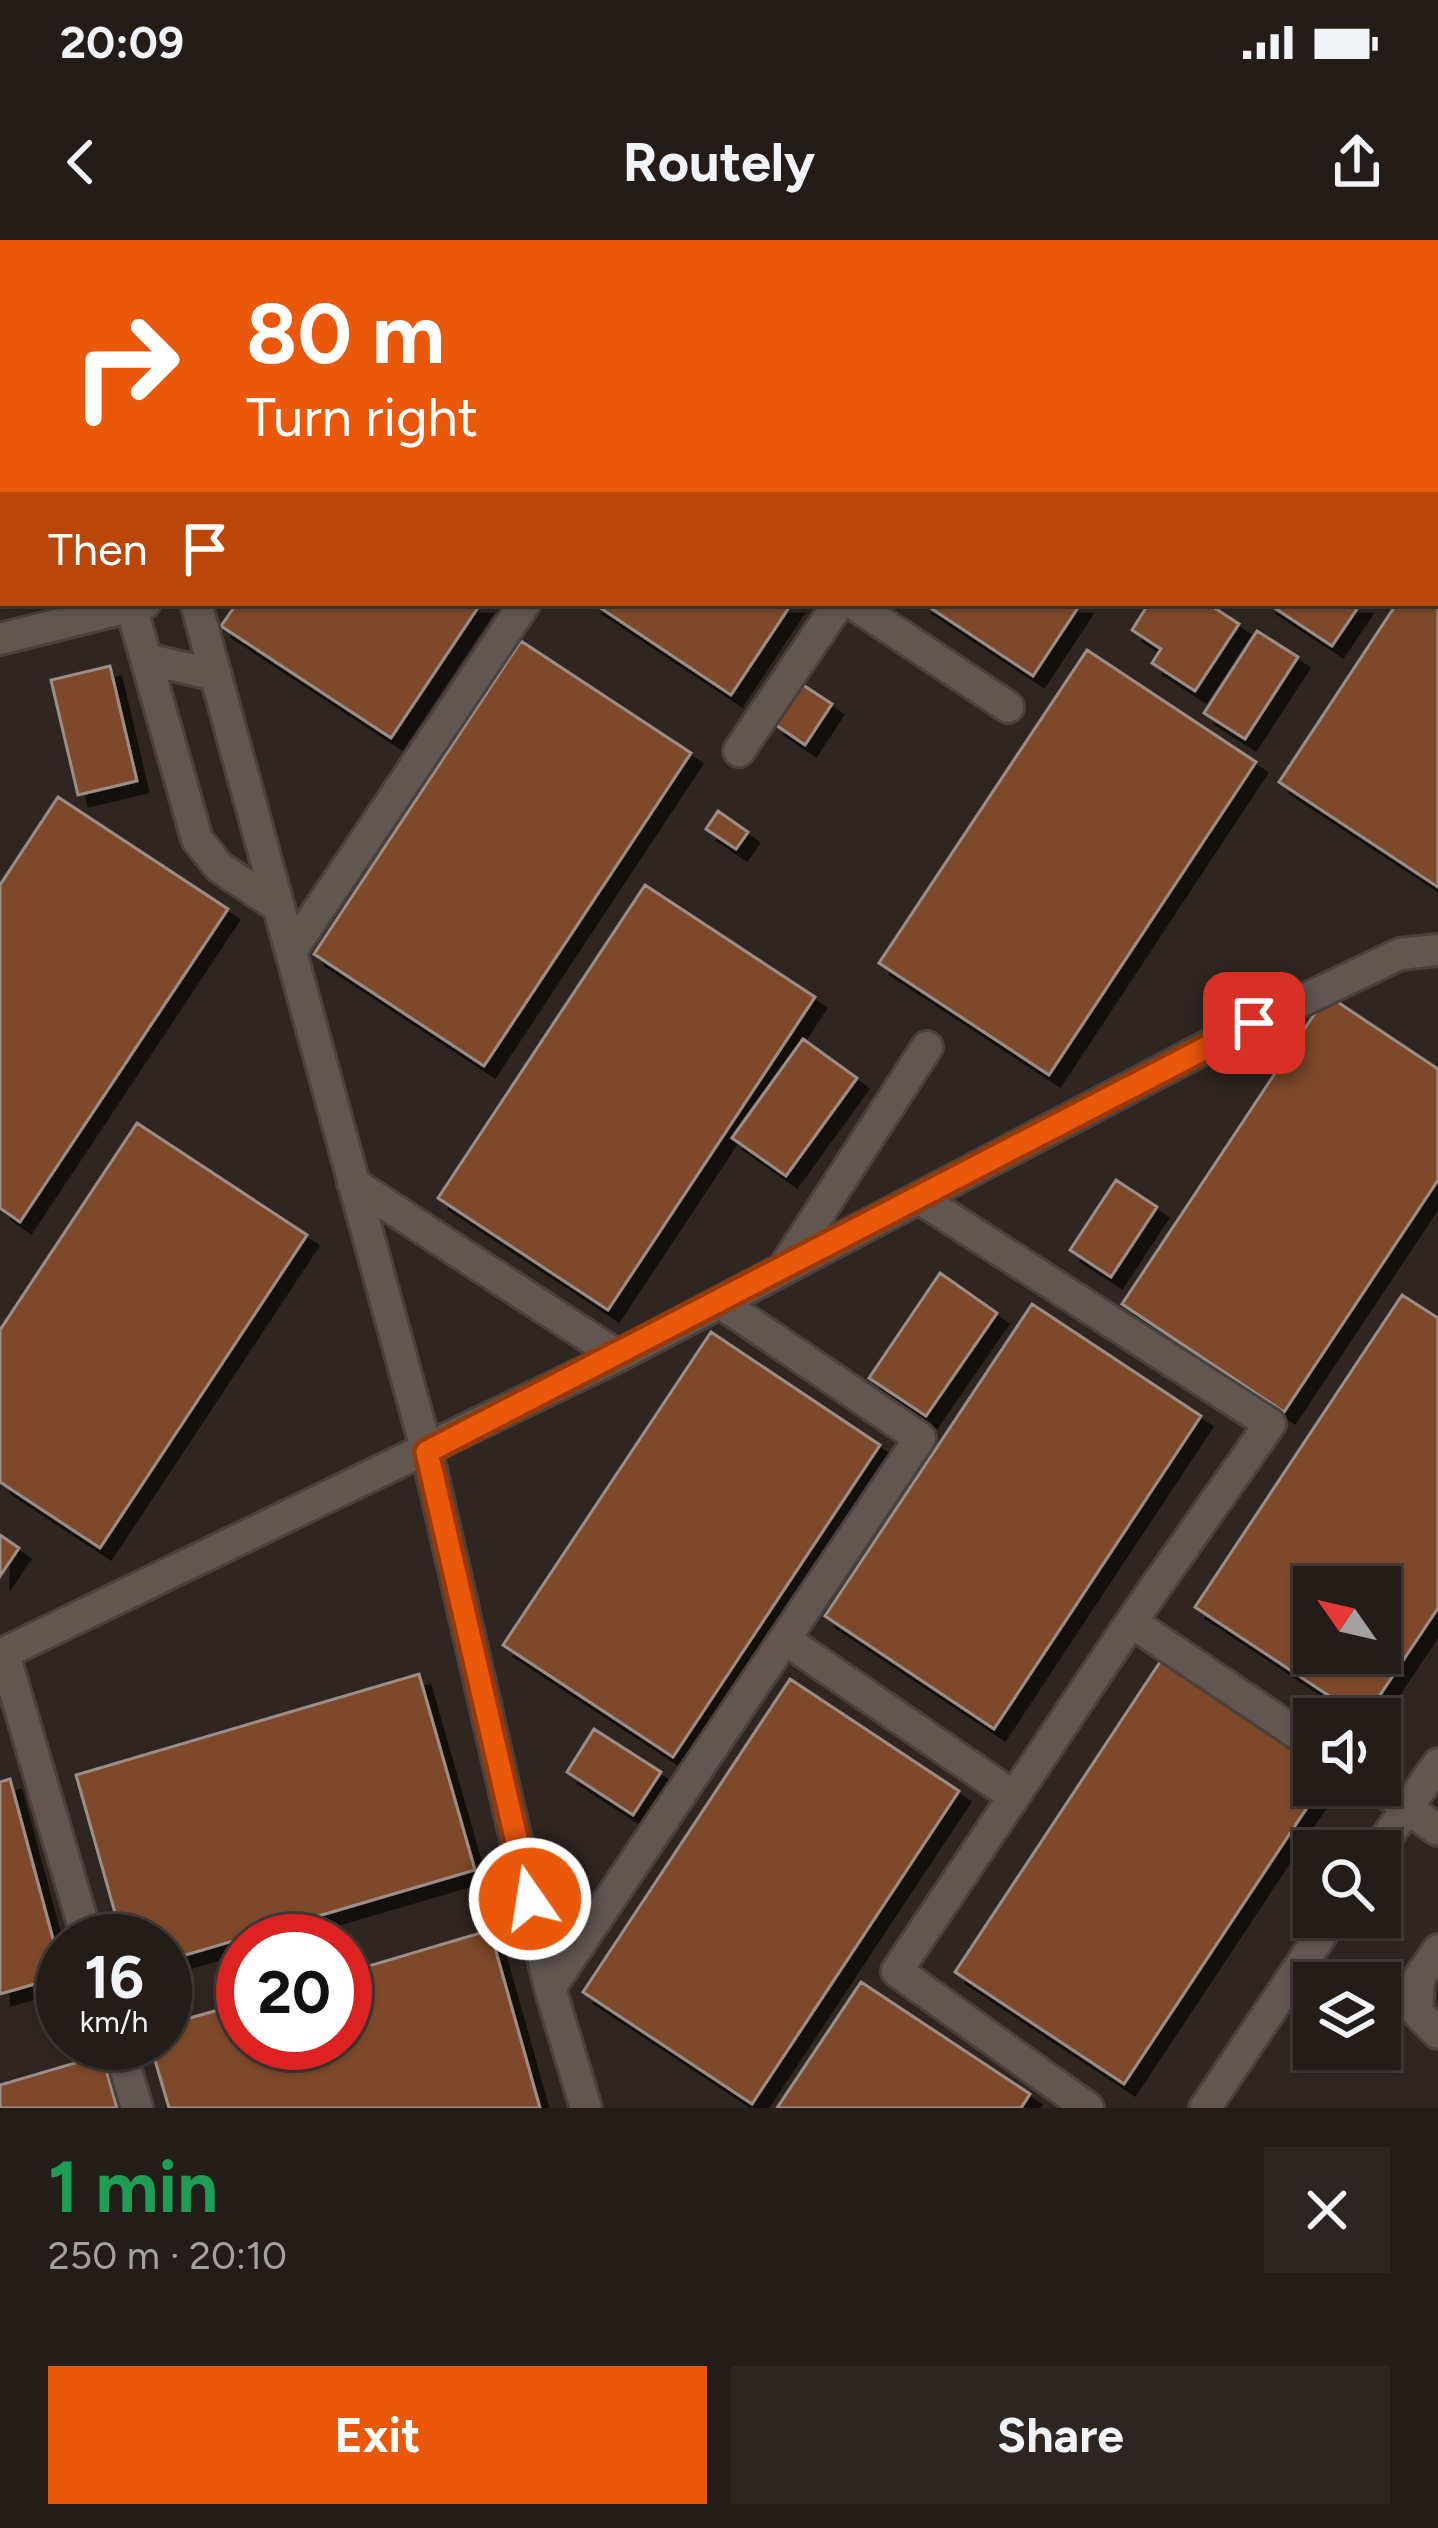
<!DOCTYPE html>
<html lang="en">
<head>
<meta charset="utf-8">
<style>
  body { margin:0; font-family:Figtree,sans-serif; background:#2c2522; color:#f1f3f6; height:100vh; display:flex; flex-direction:column; font-size:45px; white-space:nowrap }
  * { box-sizing:border-box; margin:0 }
  p { font-size:39px; color:#a3a1a2 }
  .icon { flex:none; width:66px; height:66px; fill:none; stroke:currentColor; stroke-width:2; stroke-linecap:round; stroke-linejoin:round }
  .map { position:relative; height:1868px; overflow:hidden }
  .panel { display:flex; flex-direction:column; background:#241c19; flex:1 }
  .panel>* { flex:none }
  .top-card { position:absolute; left:0px; top:0px; width:1440px; height:366px; box-shadow:0 3px 9px #0004,0 0 0 3px #413a38; background:#ea580c; color:#fff; overflow:hidden }
  .needle { width:78px; rotate:304deg }
  .controls { position:absolute; left:1293px; top:1326px; display:grid; gap:24px }
  .controls a { display:grid; place-items:center; width:108px; height:108px; border-radius:0px; background:#241c19; box-shadow:0 3px 9px #0004,0 0 0 3px #413a38; font-size:60px }
  .speed { position:absolute; left:36px; top:1674px; display:flex; gap:24px; font-size:60px; font-weight:700; text-align:center }
  .speed>* { display:grid; place-content:center; width:156px; height:156px; border-radius:50%; background:#241c19; box-shadow:0 3px 9px #0004,0 0 0 3px #413a38; line-height:1 }
  .speed small { font-size:30px; font-weight:400 }
  .speed .limit { border:18px solid #d22; background:#fff; color:#111 }
  .pin { position:absolute; display:grid; place-items:center; width:102px; height:102px; color:#fff; margin:-51px; border-radius:24px; box-shadow:0 6px 18px #0006 }
  .me { position:absolute; width:132px; margin:-66px; rotate:347deg; stroke-linejoin:round; filter:drop-shadow(0 0 9px #0008) }
  .turn { display:flex; align-items:center; gap:42px; height:252px; padding:0 48px; font-size:54px }
  .turn .icon { width:156px; height:156px; stroke-width:2.5 }
  .turn b { display:block; font-size:84px; line-height:102px }
  .then { display:flex; align-items:center; height:114px; padding:0 48px; background:#0003; gap:24px; font-size:45px }
  .round { display:grid; place-items:center; flex:none; width:126px; height:126px; border-radius:0px; background:#2c2522 }
  .summary { display:flex; align-items:center; justify-content:space-between; height:204px; padding:0 48px }
  h1 { font-size:72px; font-weight:700; line-height:90px; color:#1e9e55 }
  .action { display:flex; gap:24px; margin-top:auto; padding:24px 48px }
  .action a { flex:1; height:138px; border-radius:0px; background:#ea580c; color:#fff; font-size:48px; font-weight:700; line-height:138px; text-align:center }
  .action a+a { background:#2c2522; color:#f1f3f6 }
  .status { display:flex; justify-content:space-between; align-items:center; height:84px; padding:0 60px; background:#241c19; direction:ltr }
  .status svg { height:33px; fill:currentColor }
  header { display:flex; justify-content:space-between; align-items:center; height:156px; padding:0 48px; background:#241c19; font-size:54px; font-weight:700 }
  .map>svg:first-child { display:block }
  .water { fill:#1f6567 }
  .building { fill:#7e482c; stroke:#9b8e88; stroke-width:3; fill-rule:evenodd; filter:url(#shadow) }
  .lines { fill:none; stroke-linecap:round; stroke-linejoin:round }
  .minor-casing { stroke:#4a413e; stroke-width:36 }
  .minor { stroke:#615650; stroke-width:30 }
  .route-casing { stroke:#983908; stroke-width:30 }
  .route { stroke:#ea580c; stroke-width:21 }
</style>
</head>
<body>
<div class="status"><b>20:09</b><svg viewBox="0 0 49 12"><path d="M0 12V9h3v3zM5 12V6h3v6zM10 12V3h3v9zM15 12V0h3v12zM26 1h20v11H26zM47 4h2v5h-2z"/></svg></div>
<header><svg class="icon" aria-label="back" viewBox="0 0 24 24"><path d="M15 5l-7 7 7 7"/></svg>Routely<svg class="icon" aria-label="share" viewBox="0 0 24 24"><path d="M12 15V3M7 8l5-5 5 5M5 13v7h14v-7"/></svg></header>
<div class="map">
<svg width="1438" height="1868" viewBox="0 0 1438 1868">
  <defs>
    <filter id="shadow"><feDropShadow dx="11" dy="11" stdDeviation="0" flood-color="#0009"/></filter>
  </defs>
  <rect width="100%" height="100%" fill="#302621"/>
  <path class="water" d="M0,0H483L3,3L0,51Z"/>
  <path class="building" d="M1437,26L1438,27L1437,248Z
    M3,294V345L0,346V295Z
    M1438,301V647L1279,542L1397,363H1437Z
    M237,363H481L391,498L221,386Z
    M593,363H792L731,455Z
    M923,363H1081L1033,436Z
    M1149,363H1207L1239,384L1195,451L1152,423L1161,409L1132,390Z
    M1267,363H1361L1332,406Z
    M1257,391L1298,417L1245,499L1204,473Z
    M521,401L691,513L484,826L314,714Z
    M1087,410L1256,522L1049,835L879,723Z
    M110,426L137,541L78,555L51,440Z
    M800,443L832,464L805,505L773,483Z
    M58,557L228,669L20,982L0,968V645Z
    M718,571L748,592L736,609L706,589Z
    M645,645L815,757L608,1070L438,958Z
    M1327,755L1438,829V940L1284,1172L1122,1064Z
    M803,799L857,838L786,936L732,898Z
    M137,883L307,995L100,1308L0,1242V1090Z
    M1116,940L1157,967L1111,1037L1070,1010Z
    M940,1033L997,1073L926,1176L869,1138Z
    M1402,1055L1438,1078V1368L1364,1479L1195,1367ZM1314,1347H1380V1413H1314Z
    M1032,1064L1201,1176L994,1489L825,1376Z
    M711,1092L880,1205L673,1517L503,1405Z
    M0,1295L19,1308L0,1336Z
    M1162,1419L1314,1520V1545H1322L1124,1844L955,1732Z
    M419,1434L475,1630L165,1721V1701H123L76,1535Z
    M790,1439L959,1551L752,1864L583,1752Z
    M594,1489L661,1532L633,1575L567,1532Z
    M10,1539L63,1736L0,1754V1542Z
    M490,1690L540,1868H169L150,1803H165V1785L243,1763V1803H345V1733Z
    M861,1742L1030,1854L1021,1868H777Z
    M102,1815L117,1868H0V1845Z"/>
  <g class="lines">
    <defs>
      <path id="minor" d="M1126,0L1129,3
        M880,3L904,0
        M1230,3L1232,0
        M0,109L3,108
        M196,363L427,1212L550,1748L586,1868
        M852,363L1008,467
        M131,366L197,599L219,627L279,667
        M0,399L145,363
        M146,419L216,435
        M739,511L839,363
        M291,711L525,363
        M353,943L618,1116
        M919,958L1270,1184L1131,1382L1314,1505
        M785,1026L927,807
        M786,1400L1013,1556
        M4,1414L88,1701
        M0,1415L618,1116L1218,801L1400,714L1438,710
        M1375,1545L1438,1590
        M1377,1611L1438,1524
        M1438,1710L1419,1738L1417,1772L1438,1793
        M550,1748L920,1198L721,1063
        M118,1803L137,1868
        M1088,1868L897,1731L1131,1382
        M1205,1868L1333,1677"/>
    </defs>
    <use href="#minor" class="minor-casing"/>
    <use href="#minor" class="minor"/>
  </g>
  <g class="lines">
    <defs>
      <path id="route" d="M530,1659L427,1212L1254,783"/>
    </defs>
    <use href="#route" class="route-casing"/>
    <use href="#route" class="route"/>
  </g>
</svg>
<div class="controls">
<a><svg class="needle" viewBox="-14 -14 28 28"><path d="M0-13l5 13h-10z" fill="#e53935"/><path d="M0 13l5-13h-10z" fill="#a3a1a2"/></svg></a>
<a><svg class="icon" aria-label="sound" viewBox="0 0 24 24"><path d="M4 9h4l5-4v14l-5-4H4zM17 9q2 3 0 6"/></svg></a>
<a><svg class="icon" aria-label="search" viewBox="0 0 24 24"><circle cx="10" cy="10" r="6"/><path d="M15 15l6 6"/></svg></a>
<a><svg class="icon" aria-label="layers" viewBox="0 0 24 24"><path d="M12 4l9 5-9 5-9-5zM3 14l9 5 9-5"/></svg></a>
</div>
<div class="speed"><div>16<small>km/h</small></div><div class="limit">20</div></div>
<div class="pin" style="left:1254px;top:783px;background:#d93025"><svg class="icon" aria-label="arrive" viewBox="0 0 24 24"><path d="M6 21V4h12l-3 4 3 4H6"/></svg></div>
<svg class="me" style="left:530px;top:1659px" viewBox="-20 -20 40 40"><circle r="17" fill="#ea580c" stroke="#fff" stroke-width="3"/><path d="M0-11L8 9 0 5-8 9z" fill="#fff"/></svg>
<div class="top-card">
<div class="turn"><svg class="icon" aria-label="right" viewBox="0 0 24 24"><path d="M7 20v-9h11M14 6l5 5-5 5"/></svg><div><b>80 m</b>Turn right</div></div>
<div class="then">Then<svg class="icon" aria-label="arrive" viewBox="0 0 24 24"><path d="M6 21V4h12l-3 4 3 4H6"/></svg></div>
</div>
</div>
<section class="panel">
<div class="summary"><div><h1>1 min</h1><p>250 m · 20:10</p></div><a class="round"><svg class="icon" aria-label="close" viewBox="0 0 24 24"><path d="M6 6l12 12M18 6L6 18"/></svg></a></div>
<div class="action"><a>Exit</a><a>Share</a></div>
</section>
</body>
</html>
